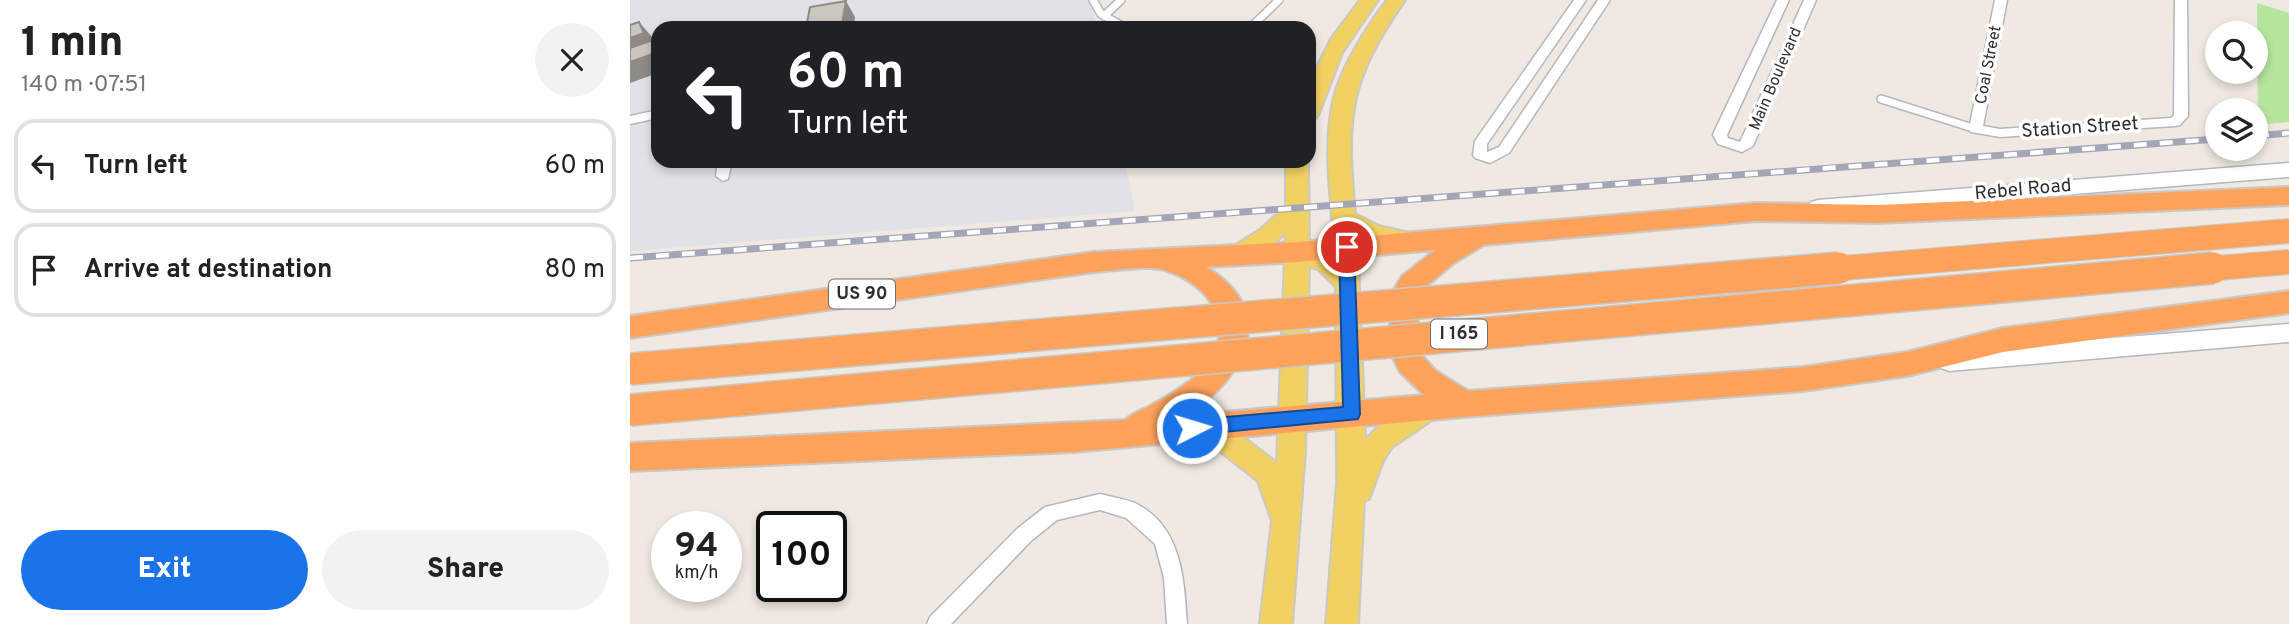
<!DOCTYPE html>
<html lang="en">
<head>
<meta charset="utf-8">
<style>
  body { margin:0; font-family:Overpass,sans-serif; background:#f2f2f2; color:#222; height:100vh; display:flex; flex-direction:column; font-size:26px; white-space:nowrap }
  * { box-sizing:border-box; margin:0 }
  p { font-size:23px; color:#767676 }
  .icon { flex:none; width:38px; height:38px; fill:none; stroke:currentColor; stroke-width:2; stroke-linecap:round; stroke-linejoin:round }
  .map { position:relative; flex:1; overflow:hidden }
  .sheet { display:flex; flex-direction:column; background:#fff; width:630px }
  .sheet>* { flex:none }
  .banner { position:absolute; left:21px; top:21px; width:665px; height:147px; border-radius:21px; box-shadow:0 4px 10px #0003; background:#202124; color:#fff; overflow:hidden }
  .buttons { position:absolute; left:1575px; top:21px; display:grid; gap:14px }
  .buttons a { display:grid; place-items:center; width:63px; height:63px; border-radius:50%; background:#fff; box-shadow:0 4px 10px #0003; font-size:35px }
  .speed { position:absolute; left:21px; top:511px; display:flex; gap:14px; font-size:35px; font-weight:700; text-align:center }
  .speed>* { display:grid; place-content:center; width:91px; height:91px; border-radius:50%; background:#fff; box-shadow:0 4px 10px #0003; line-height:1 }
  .speed small { font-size:18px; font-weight:400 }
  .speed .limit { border:4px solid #111; border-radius:10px; background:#fff; color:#111 }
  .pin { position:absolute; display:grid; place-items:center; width:60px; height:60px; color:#fff; margin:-30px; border:4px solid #fff; border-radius:50%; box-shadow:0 2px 7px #0007 }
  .me { position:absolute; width:77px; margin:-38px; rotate:85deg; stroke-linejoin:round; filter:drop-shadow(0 0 5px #0008) }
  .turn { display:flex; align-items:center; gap:24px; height:147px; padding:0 21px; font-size:32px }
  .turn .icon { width:91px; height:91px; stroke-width:2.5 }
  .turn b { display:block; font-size:49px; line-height:60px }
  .round { display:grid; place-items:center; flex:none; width:74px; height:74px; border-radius:37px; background:#f2f2f2 }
  .headline { display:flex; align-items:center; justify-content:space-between; height:119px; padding:0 21px }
  h1 { font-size:42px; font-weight:800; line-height:52px }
  .cta { display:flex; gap:14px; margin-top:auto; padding:14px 21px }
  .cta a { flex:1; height:80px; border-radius:42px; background:#1a73e8; color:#fff; font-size:28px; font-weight:800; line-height:80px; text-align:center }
  .cta a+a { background:#f2f2f2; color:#222 }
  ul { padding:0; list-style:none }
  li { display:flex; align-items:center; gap:21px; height:94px; margin:0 14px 10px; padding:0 7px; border:4px solid #e0e0e0; border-radius:21px }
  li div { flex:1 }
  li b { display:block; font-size:26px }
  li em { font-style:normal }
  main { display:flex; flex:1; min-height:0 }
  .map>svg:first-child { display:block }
  .industrial { fill:#e3e1e8 }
  .green { fill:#b6e59e }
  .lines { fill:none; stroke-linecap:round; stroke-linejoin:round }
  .service-casing { stroke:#b4b7c1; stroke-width:10 }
  .minor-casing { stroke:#b4b7c1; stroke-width:3 }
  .secondary-casing { stroke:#b4b7c1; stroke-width:3 }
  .primary-casing { stroke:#c9c9c9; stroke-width:4 }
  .motorway-casing { stroke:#c9c9c9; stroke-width:4 }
  .service { stroke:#fff; stroke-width:7 }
  .minor { fill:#fff; fill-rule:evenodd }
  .secondary { fill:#fff; fill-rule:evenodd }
  .primary { fill:#f2d163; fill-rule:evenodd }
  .motorway { fill:#ffa35c; fill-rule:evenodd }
  .rail-casing { stroke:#a3a6b8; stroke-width:7 }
  .rail { stroke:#fff; stroke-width:4.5; stroke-dasharray:13; stroke-linecap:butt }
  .motorway-bridge-far1-casing { stroke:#c9c9c9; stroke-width:26; stroke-linecap:butt }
  .motorway-bridge-casing { stroke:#c9c9c9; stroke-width:34; stroke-linecap:butt }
  .motorway-bridge-far1 { stroke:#ffa35c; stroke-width:24 }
  .motorway-bridge { stroke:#ffa35c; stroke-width:31 }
  .shaded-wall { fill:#8e8b86 }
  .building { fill:#cbc7bf; stroke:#8e8b86; stroke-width:2 }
  .route { fill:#1a73e8; stroke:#114b97; stroke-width:2 }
  .labels { text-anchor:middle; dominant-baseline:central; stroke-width:7; stroke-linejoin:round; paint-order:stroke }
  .far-street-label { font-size:16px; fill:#2e2e2e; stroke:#fff }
  .shield { fill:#fff; stroke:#6d6d6d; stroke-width:2 }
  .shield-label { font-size:18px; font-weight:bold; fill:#2e2e2e }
  .street-label { font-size:19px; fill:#2e2e2e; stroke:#fff }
</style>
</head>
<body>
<main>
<section class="sheet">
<div class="headline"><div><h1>1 min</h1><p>140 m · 07:51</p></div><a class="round"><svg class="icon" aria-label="close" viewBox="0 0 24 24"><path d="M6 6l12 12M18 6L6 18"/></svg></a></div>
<ul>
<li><svg class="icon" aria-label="left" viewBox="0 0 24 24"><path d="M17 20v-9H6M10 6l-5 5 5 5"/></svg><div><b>Turn left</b></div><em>60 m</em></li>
<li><svg class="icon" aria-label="arrive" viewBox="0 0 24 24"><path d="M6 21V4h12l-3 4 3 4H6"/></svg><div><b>Arrive at destination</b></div><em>80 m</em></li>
</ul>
<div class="cta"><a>Exit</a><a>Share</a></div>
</section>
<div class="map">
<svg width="1659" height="624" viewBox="0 0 1659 624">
  <rect width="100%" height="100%" fill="#efe9e1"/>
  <path class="industrial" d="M0,0H459L468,28H28V161H495L505,211L0,251Z"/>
  <path class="green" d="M1627,3L1659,13V122L1628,125Z"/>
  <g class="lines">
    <defs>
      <path id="service" d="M463,0L471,14L496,28
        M474,16L491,0
        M620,28L649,0
        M1251,99L1346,129"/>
      <path id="minor" d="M944,0H956L857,144V152L869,147L968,0H980L879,153L860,163L845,158L843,155L845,141Z
        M1147,0H1159L1097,135L1098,138L1110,142L1174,0H1186L1123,146L1112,152L1088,144L1083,135L1085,130Z
        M1365,0H1377L1353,126L1370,129L1541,118L1544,115L1545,0H1557L1558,116L1550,125L1545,126L1370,137L1341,132L1339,129Z
        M28,110V118L0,124V116Z
        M88,161H102L98,179L93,181L86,176Z
        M470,494C482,497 496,499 507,504C552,528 554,579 557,624H537L534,578L525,544L496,518L470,510L427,520L402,540L321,624H297L300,617L388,528L415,507Z"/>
      <path id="secondary" d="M1659,163V177L1188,214L1181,212L1178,207L1181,202L1188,200Z
        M1659,324V342L1319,371L1311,368L1307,361L1311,354L1319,351Z"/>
      <path id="primary" d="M730,0H748L712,53L689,113L686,118L679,120L680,82L701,39Z
        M757,0H775C718,82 716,117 725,214L749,226L792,236L796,242L792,248L784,251L727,234L735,441C744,428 783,397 799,396C801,396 807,398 809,399L813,407L809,415L762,447L753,461L739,499L734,501L728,624H696L707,483L706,287L689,270L679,266L675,451L662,624H630L642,521L628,481L568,434L565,426L568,418L578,414L588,418L647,463L656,232C643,245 617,268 598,262L594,256L598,250L630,230L656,206V161H678L679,247L705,258C703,204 690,143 706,90C717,57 737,27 757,0Z"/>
      <path id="motorway" d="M1659,187V205L1247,223L1126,221L854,245L824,263L792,290L788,297V351L806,371L838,391L1173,367L1277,352L1373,328L1659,291V313L1373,352L1277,376L1173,391L834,417L443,452L0,471V443L495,420C501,414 510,411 518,407C536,397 556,386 571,371C610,330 582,284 534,270C517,265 482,271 464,272L0,338V316L464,252L668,242L1126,203L1247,205ZM805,250L772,276L760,296V352L770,372L794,395L558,415C615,377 650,311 576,267L668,262Z"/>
    </defs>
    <use href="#service" class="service-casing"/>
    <use href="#minor" class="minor-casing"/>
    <use href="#secondary" class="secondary-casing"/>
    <use href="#primary" class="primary-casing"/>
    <use href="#motorway" class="motorway-casing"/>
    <use href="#service" class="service"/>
    <use href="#minor" class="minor"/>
    <use href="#secondary" class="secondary"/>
    <use href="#primary" class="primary"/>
    <use href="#motorway" class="motorway"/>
    <defs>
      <path id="rail" d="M1626,136L1659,133
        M0,258L1587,139"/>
    </defs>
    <use href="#rail" class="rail-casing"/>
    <use href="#rail" class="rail"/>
    <defs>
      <path id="motorway-bridge-far1" d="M1188,270L1659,231
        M1563,270L1659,262"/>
      <path id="motorway-bridge" d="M0,369L1209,268
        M0,410L1583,268"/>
    </defs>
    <use href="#motorway-bridge-far1" class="motorway-bridge-far1-casing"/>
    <use href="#motorway-bridge" class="motorway-bridge-casing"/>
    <use href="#motorway-bridge-far1" class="motorway-bridge-far1"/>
    <use href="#motorway-bridge" class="motorway-bridge"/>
  </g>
  <path class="shaded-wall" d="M216,1L225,17L224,28H190Z
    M9,22L23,38L28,49L0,59V38Z
    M28,52V73L0,83V62Z"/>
  <path class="building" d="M216,1L212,24L190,28H176L180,7Z
    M9,22L14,33L0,38V25Z
    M26,39L28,43V52L0,62V48Z"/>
  <path class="route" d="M717,242L724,247L730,414L728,419L562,435L556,433L553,428L556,422L562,420L713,407L709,247Z"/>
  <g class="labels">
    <g class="far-street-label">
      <text transform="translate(1359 65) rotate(-79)">Coal Street</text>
      <text transform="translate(1146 79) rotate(-67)">Main Boulevard</text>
    </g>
    <g class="shield">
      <rect x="199" y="279.5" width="66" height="29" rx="5"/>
      <rect x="801" y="319.5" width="56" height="29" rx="5"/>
    </g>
    <g class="shield-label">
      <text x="232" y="294">US 90</text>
      <text x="829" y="334">I 165</text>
    </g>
    <g class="street-label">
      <text transform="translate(1450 128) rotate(-4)">Station Street</text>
      <text transform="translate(1393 190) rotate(-5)">Rebel Road</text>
    </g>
  </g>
</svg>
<div class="buttons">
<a><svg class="icon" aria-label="search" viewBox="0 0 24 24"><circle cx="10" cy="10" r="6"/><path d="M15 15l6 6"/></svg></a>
<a><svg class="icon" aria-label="layers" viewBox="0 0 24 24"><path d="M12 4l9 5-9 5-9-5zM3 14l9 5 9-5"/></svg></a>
</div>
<div class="speed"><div>94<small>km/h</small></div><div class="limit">100</div></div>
<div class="pin" style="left:717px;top:247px;background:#d93025"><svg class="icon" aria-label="arrive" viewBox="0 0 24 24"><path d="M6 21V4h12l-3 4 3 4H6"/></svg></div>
<svg class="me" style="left:562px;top:428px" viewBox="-20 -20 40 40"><circle r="17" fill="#1a73e8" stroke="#fff" stroke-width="3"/><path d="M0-11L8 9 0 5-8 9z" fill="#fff"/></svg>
<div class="banner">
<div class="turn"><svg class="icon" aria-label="left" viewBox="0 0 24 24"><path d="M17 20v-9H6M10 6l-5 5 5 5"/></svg><div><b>60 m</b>Turn left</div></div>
</div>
</div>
</main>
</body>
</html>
